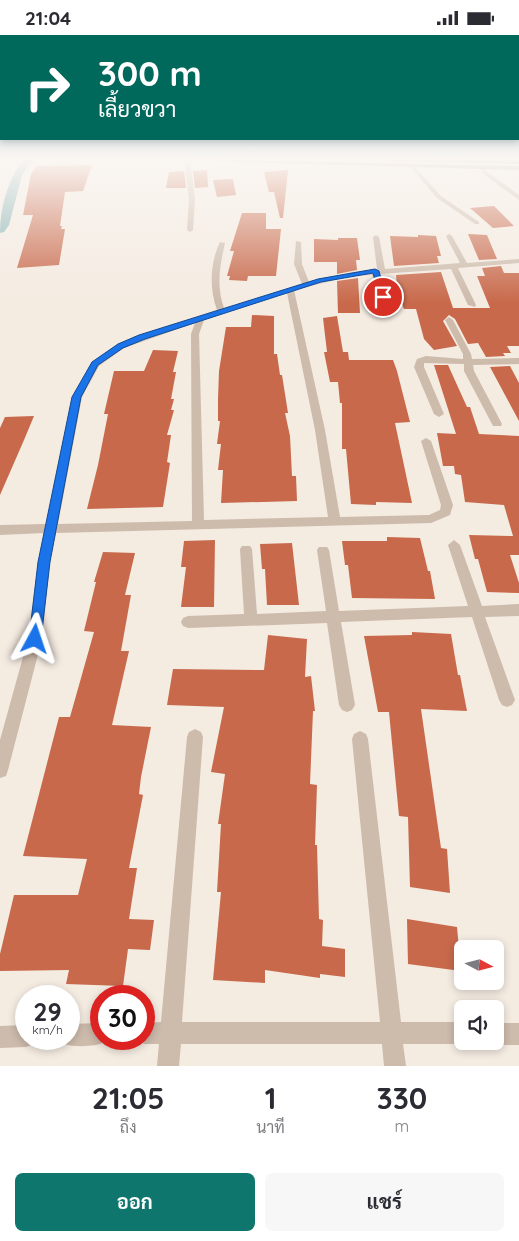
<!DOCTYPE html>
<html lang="th">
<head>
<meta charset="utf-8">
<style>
  body { margin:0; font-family:Quicksand,Sarabun,sans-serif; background:#f7f7f7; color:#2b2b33; height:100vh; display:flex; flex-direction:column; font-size:19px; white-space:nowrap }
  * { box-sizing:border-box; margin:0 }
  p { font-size:16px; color:#7c7c81 }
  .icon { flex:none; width:28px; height:28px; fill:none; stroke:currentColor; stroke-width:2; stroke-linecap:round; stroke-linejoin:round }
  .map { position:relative; height:1031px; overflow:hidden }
  .details { display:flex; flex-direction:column; background:#fff; flex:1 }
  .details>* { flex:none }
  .hud { position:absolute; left:0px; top:0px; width:520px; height:105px; box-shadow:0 2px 8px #0003; background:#00695c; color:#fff; overflow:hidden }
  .needle { width:32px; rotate:97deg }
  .controls { position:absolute; left:454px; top:905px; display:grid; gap:10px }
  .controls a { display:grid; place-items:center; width:50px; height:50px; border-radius:8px; background:#fff; box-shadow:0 2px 8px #0003; font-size:25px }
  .speed { position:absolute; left:15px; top:950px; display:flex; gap:10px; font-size:25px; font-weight:700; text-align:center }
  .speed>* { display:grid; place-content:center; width:65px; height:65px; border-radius:50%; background:#fff; box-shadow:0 2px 8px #0003; line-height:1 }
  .speed small { font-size:12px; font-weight:400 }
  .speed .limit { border:8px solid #d22; background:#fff; color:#111 }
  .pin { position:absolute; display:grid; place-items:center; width:42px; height:42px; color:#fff; margin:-21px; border:2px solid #fff; border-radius:50%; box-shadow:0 1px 5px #0007 }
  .me { position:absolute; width:55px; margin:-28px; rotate:5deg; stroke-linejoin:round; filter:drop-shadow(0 0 4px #0008) }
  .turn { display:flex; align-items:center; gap:18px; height:105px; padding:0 15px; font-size:22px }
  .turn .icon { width:65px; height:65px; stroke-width:2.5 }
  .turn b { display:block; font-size:35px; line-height:42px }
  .eta { display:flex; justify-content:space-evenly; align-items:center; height:85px; text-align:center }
  .eta b { font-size:30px; font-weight:700; line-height:35px }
  .cta { display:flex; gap:10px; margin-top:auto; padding:10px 15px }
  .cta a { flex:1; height:58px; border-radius:8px; background:#0f766e; color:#fff; font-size:20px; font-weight:700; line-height:58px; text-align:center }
  .cta a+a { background:#f7f7f7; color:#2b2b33 }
  .status { display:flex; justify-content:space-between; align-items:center; height:35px; padding:0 25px; background:#fff; direction:ltr }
  .status svg { height:14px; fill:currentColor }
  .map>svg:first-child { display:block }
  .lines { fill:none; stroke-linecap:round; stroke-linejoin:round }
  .canal { fill:#7fb0b2; fill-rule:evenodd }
  .building { fill:#c8694b }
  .street { fill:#cdbbac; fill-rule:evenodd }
  .secondary { fill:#a18a7d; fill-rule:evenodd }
  .primary { fill:#7d675c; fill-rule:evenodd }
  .route { fill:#1a73e8; stroke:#114b97 }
</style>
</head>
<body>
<div class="status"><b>21:04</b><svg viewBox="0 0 49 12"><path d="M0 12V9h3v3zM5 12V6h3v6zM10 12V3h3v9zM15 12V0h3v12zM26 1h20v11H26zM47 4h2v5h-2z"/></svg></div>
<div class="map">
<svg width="519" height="1031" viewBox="0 0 519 1031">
  <rect width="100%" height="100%" fill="#f4ebe1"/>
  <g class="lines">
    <path class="canal" d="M23,124H33L22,140L9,190L4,197L0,198C0,171 8,146 23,124Z"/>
  </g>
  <path class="building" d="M92,130L83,156L65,157L60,191H62L61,194H65L59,230L17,233L33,180H23L31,139L37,131Z
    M207,135L208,152L195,153L193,136Z
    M288,135L283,183H280L274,157H269L264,137Z
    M184,136L186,153H166L169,137Z
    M233,144L236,160L217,162L213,145Z
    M494,171L514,191L493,193L470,173Z
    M242,178H266V194H281L276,241H248L247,246L229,245L230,241H227L234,216H230Z
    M468,199L487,200L497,224L479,225Z
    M418,200L436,201L441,221H437L439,228L394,231L390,201L418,202Z
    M338,203H357L360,225H356L357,235L337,239V227H314V204L338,205Z
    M501,231L504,238H519V311H507L511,318H503L505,321L486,322L478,308L468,309L455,284L449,280L443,286L457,311L434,315L424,304L416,274H404L398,259L396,240L441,237L453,273H490L477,241H485L482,233Z
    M358,243L360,278H338L337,246Z
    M252,280L274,281V319H277L280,340H282L288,378H285L290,401L292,441H296L297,466L221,468L223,435H218L221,409H217L220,386H218V364L219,336L226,292H251Z
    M337,281L343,317H348L349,325H393L397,336L410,387L395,388L412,468L376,467V470L351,469L346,414H342V368H340L338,347H330L324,317H327L323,283Z
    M153,315L178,316L173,337H176L171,364H174L171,375H174L167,400H171L167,427L170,428L163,472L87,474L98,430L108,379H104L114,336H144Z
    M434,330H448L467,372H470L479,399L519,401V520H510L519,548V558L487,557L478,524H475L469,500L513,501L504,470L465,467L461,440L455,439L454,431H443L437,398L456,399Z
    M510,331L519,348V386L490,332Z
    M34,381L24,405L0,460V393L5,382Z
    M387,502L420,503L428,536H430L435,564L352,563L348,530H345L342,506H387Z
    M215,505L214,572H181L186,532H181L184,506Z
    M292,508L299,570H267L265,534H262L260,509Z
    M103,517L135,518L125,560H131L121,616H129L112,690L151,692L141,742L139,759L143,760L129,833H137L129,884L154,885L150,915L128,914L123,951L66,949L69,935L0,936V919L14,860H78L87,824L23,821L59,682H70L94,597L84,596L96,547H94Z
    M412,597L451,599L458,640H460L467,676L421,674L441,813L447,814L450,858L410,852L408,782L399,781L389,677H378L364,601L412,600Z
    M268,600L307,604L305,642L311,641L315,676H313L310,749L317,750L315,810H317L319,884L323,885L322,911L345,914V942L320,939V943L265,935V948L213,945L221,857H217L221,789H218L225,739L211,737L224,672L167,670L173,634L264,635Z
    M407,884L457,892L461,936L408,929Z"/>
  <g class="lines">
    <path class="street" d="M184,124H190L195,164L193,195L190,197L187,195L189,164Z
      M408,129H412L441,161L479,187V189H475L437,163Z
      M480,131H484L486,136L519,160V165L482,138Z
      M449,199L452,201L467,228L519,224V228L458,233L476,270L475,272L468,270L451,234L380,239L391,275L387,277L383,275L372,240L352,241L294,255L325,395L340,482L429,480L440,475L441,470L421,406L426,403L431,406L453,470L450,480L431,488L56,498L50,527L42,604L8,735L6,741L0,743V705L28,604L38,527L44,498L0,500V490L46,489L72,362L92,327L118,309L139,300L217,275C209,253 210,228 220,207L225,208C220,230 216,251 224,273L302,249L294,229L296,206L301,207L302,229L309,247L352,237L377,234L373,202L376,200L379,202L385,234L460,228L446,201ZM287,258L315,395L328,482L204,485L199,299L204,285ZM195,288L191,299L192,486L58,489L82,362L99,331L124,313Z
      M449,282L453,285L471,319L472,324L519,323V329L473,330L474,336L502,389L501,391H493L492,389L464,336V329L424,328V332L444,379L439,382L434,379L414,332L417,324L426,321L463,324V319L445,285Z
      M454,505L460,510L482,571L519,569V581L485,582L515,665L512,670L507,672L502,670L499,665L472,582L341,587L355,670L352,675L347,677L342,675L339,670L327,588L188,593L183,591L181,587L183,583L188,581L244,579L240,514L242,511H250L252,514L257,579L326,576L317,515L319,512H327L329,515L339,576L468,571L448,510Z
      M195,694L201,697L203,702L182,987H380L352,704L354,699L360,696L366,699L368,704L401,987H462V1006H468L462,1009H403L406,1031H384L382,1009H181L179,1031H157L159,1009H144L136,1004H144V988L161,987L187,702L189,697Z
      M101,988V1004H110L108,1006C95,1012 75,1013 61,1008L60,1004H69V989Z
      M495,988H519V1010H495L488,1006H495Z
      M26,990V1004H35L34,1009L26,1012L0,1013V991Z"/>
    <path class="secondary" d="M193,124L519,131V135L196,126Z"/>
    <path class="primary" d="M387,124L519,125V129L390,126Z"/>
  </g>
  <linearGradient id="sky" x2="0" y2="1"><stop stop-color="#7eb2d2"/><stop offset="0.46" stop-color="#faf6f2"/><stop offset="1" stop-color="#faf6f2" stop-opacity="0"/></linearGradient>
  <rect width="519" height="268" fill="url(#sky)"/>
  <path class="route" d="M375,234L379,236L386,263L380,262L373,238L321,247L145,304L123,313L98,330L81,362L50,527L41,604L35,609L30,608L29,604L38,527L72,362L92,327L118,309L139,300L318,244Z"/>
</svg>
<div class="controls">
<a><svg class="needle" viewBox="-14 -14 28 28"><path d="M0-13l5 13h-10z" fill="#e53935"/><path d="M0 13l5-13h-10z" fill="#7c7c81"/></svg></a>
<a><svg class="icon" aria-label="sound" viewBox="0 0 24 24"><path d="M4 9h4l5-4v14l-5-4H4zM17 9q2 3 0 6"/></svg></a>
</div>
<div class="speed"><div>29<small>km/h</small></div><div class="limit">30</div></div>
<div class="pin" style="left:383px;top:262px;background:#d93025"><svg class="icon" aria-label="arrive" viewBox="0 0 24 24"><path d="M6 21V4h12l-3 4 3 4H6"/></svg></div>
<svg class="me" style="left:35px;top:604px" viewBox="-20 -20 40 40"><path d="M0-17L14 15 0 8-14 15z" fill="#1a73e8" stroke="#fff" stroke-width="4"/></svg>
<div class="hud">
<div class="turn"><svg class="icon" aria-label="right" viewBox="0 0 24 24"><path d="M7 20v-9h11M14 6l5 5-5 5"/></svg><div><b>300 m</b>เลี้ยวขวา</div></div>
</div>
</div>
<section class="details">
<div class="eta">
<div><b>21:05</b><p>ถึง</p></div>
<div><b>1</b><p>นาที</p></div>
<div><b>330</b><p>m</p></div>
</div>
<div class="cta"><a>ออก</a><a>แชร์</a></div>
</section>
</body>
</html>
